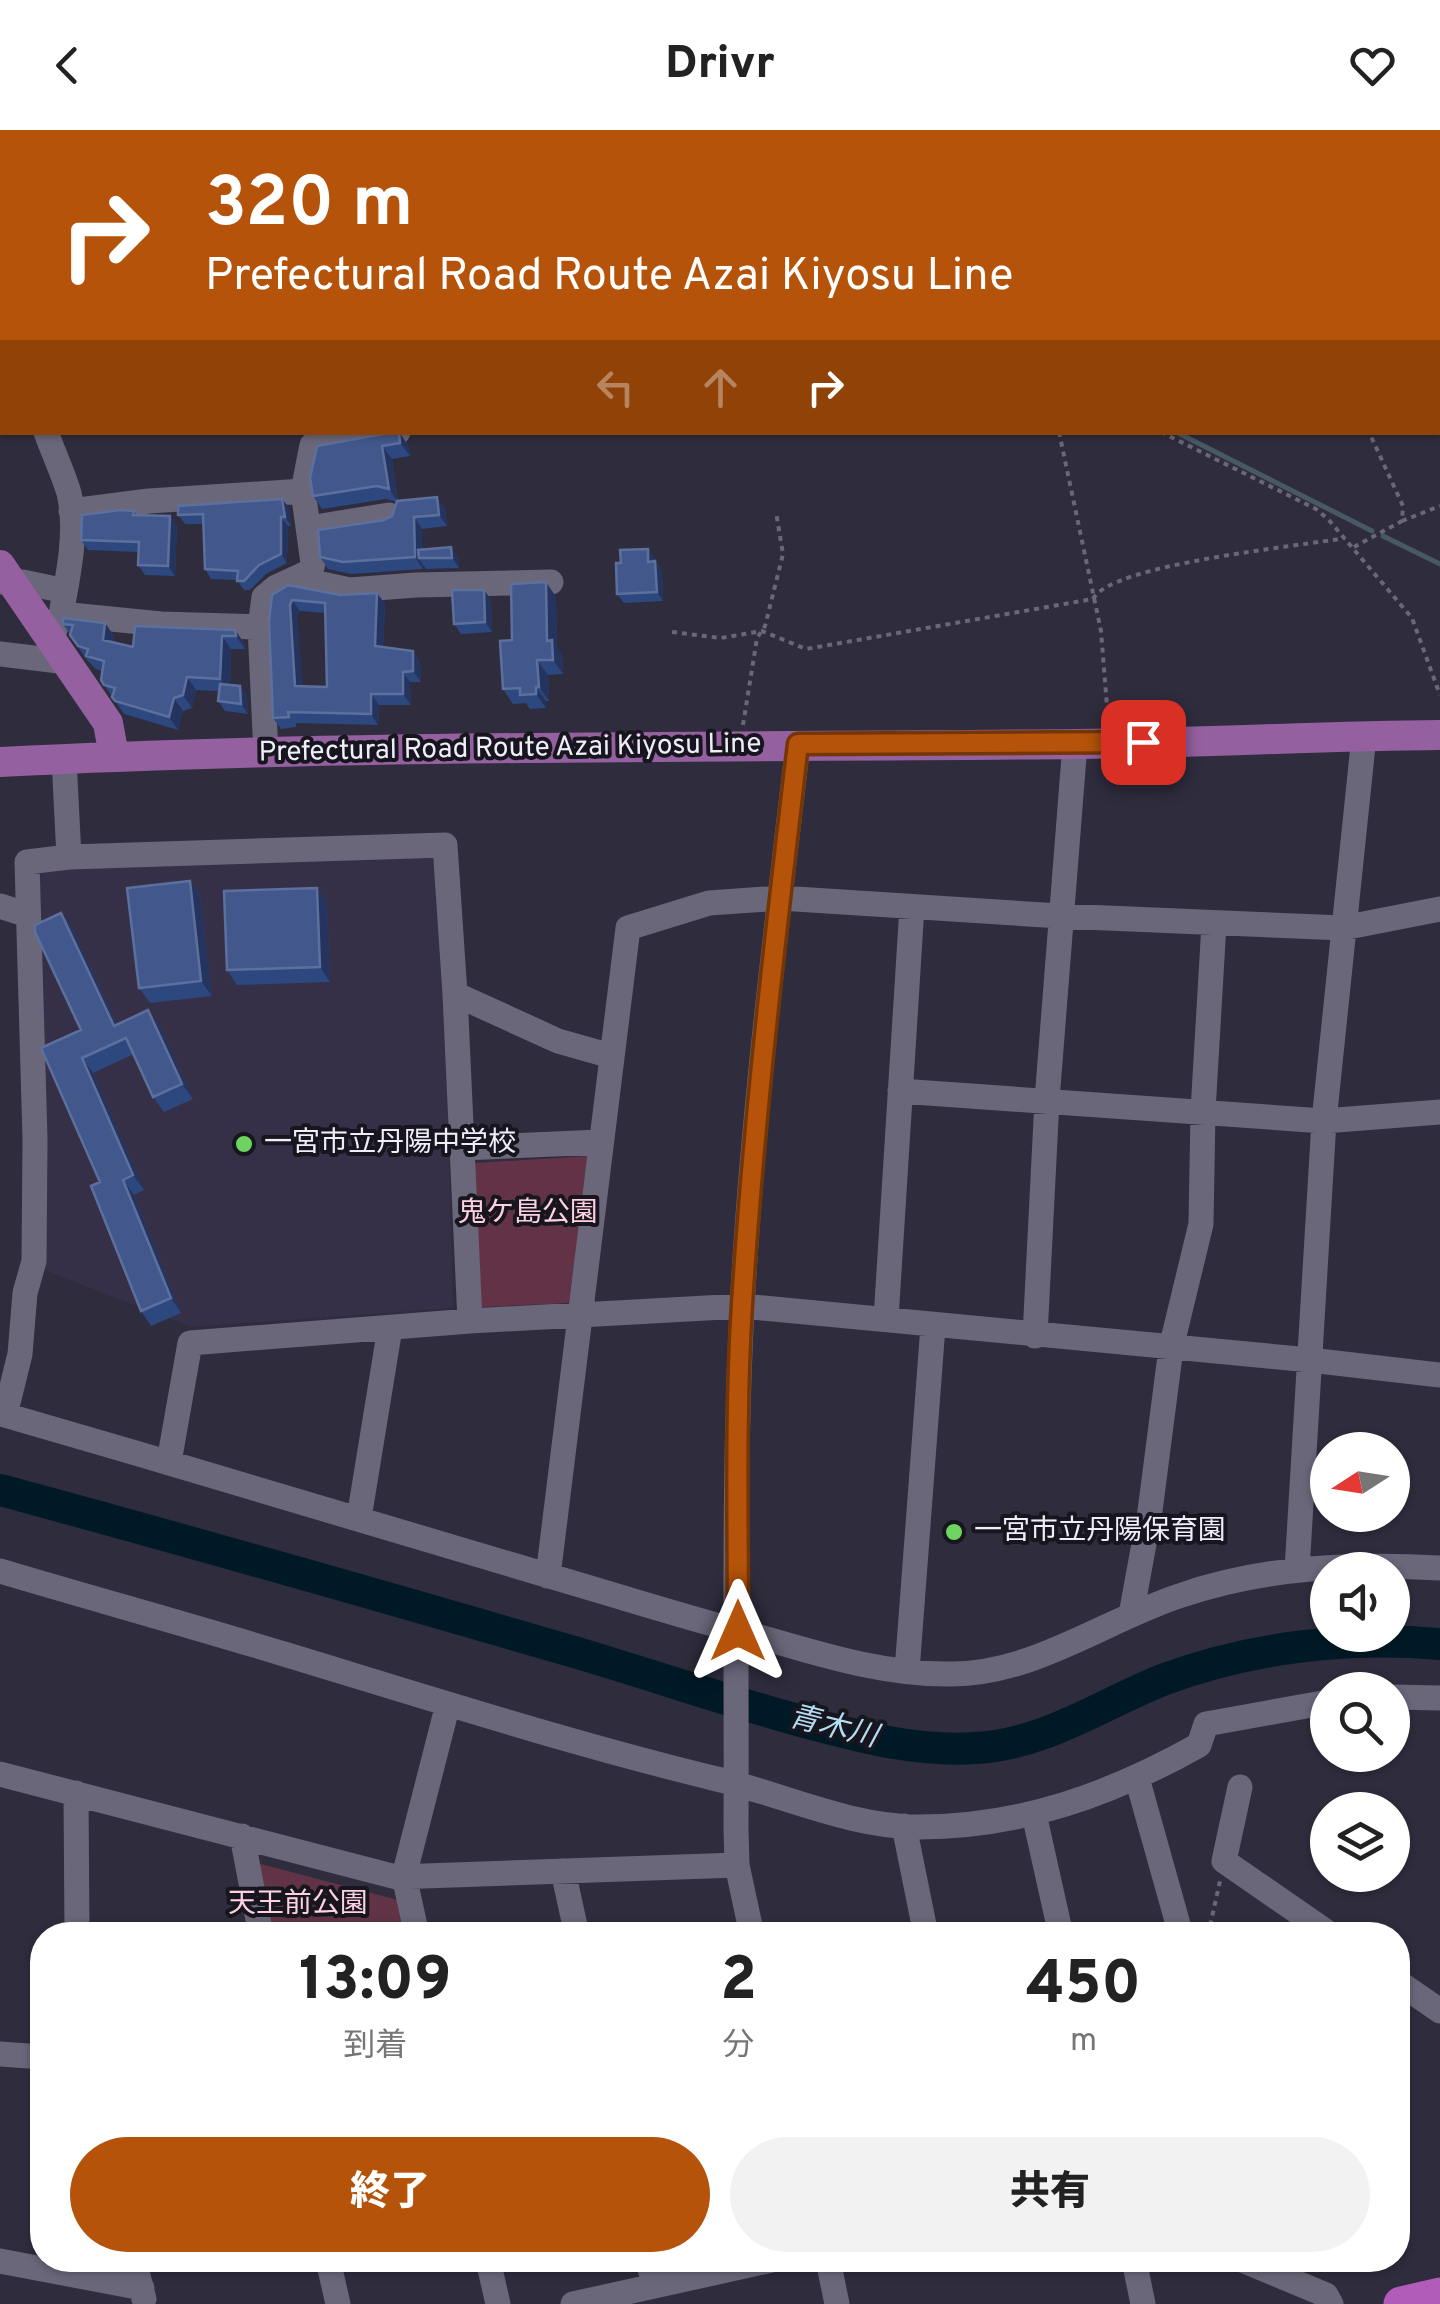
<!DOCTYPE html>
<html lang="ja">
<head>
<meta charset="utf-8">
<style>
  body { margin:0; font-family:Overpass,"Noto Sans JP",sans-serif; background:#f2f2f2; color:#222; height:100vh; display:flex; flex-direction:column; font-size:38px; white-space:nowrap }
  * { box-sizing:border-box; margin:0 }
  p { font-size:32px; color:#767676 }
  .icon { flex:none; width:55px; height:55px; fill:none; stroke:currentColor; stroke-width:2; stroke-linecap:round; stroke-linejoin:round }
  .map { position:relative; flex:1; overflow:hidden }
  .sheet { position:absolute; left:30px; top:1792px; width:1380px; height:350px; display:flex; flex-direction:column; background:#fff; border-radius:40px; box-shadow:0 2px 8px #0004 }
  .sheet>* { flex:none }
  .hud { position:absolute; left:0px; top:0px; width:1440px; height:305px; box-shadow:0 2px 8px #0004; background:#b45309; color:#fff; overflow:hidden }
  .needle { width:65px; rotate:258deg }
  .buttons { position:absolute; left:1310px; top:1302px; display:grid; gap:20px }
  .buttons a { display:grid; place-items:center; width:100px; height:100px; border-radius:50%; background:#fff; box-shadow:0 2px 8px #0004; font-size:50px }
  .pin { position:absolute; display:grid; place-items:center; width:85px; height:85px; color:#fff; margin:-42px; border-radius:20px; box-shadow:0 5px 15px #0006 }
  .me { position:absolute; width:110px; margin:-55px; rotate:0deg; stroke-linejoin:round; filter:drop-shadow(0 0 8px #0008) }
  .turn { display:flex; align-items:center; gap:35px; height:210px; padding:0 40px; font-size:45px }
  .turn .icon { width:130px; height:130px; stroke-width:2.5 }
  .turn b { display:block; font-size:70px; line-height:85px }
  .lanes { display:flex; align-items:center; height:95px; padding:0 40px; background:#0003; justify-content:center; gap:50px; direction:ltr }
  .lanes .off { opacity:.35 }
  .eta { display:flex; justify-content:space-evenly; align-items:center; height:170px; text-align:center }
  .eta b { font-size:60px; font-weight:800; line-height:70px }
  .cta { display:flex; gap:20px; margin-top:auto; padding:20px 40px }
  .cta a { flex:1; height:115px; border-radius:60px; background:#b45309; color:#fff; font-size:40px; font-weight:800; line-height:115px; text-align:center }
  .cta a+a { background:#f2f2f2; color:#222 }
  header { display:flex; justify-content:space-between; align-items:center; height:130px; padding:0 40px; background:#fff; font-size:45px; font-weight:800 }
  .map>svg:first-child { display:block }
  .built { fill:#353048 }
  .green { fill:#623347 }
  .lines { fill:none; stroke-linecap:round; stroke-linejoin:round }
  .stream { stroke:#485965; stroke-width:5 }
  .river { stroke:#001926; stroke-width:32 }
  .path { stroke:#6a6776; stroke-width:4; stroke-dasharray:5 5; stroke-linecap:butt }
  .minor { stroke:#6b677b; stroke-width:25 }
  .major { stroke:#9560a0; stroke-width:30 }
  .highway { stroke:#b15cb9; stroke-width:35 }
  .wall { fill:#2d477f; fill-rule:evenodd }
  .shaded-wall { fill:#25345f }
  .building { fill:#42588c; stroke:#5d709d; stroke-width:2.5; fill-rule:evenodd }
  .route-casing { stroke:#753606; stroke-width:25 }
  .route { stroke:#b45309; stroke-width:18 }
  .poi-dot { fill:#6dd361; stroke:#17151d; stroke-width:4 }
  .labels { text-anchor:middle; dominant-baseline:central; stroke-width:8; stroke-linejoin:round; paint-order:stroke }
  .street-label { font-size:28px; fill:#efedf9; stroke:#17151d }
  .poi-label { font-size:28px; fill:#efedf9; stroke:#17151d; text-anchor:start }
  .park-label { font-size:28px; fill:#fed1e2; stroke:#17151d }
  .water-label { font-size:30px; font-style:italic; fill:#b3ddf4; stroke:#17151d }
</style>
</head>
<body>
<header><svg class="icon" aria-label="back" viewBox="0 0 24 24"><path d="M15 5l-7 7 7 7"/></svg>Drivr<svg class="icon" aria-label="heart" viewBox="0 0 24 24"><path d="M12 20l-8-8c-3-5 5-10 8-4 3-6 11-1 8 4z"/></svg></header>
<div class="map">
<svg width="1440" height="2174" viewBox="0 0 1440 2174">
  <rect width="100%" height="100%" fill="#2f2c3d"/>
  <path class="built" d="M441,709L453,1178L191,1197L41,1139L34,737Z"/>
  <path class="green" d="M589,1026L569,1173L480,1177L474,1033Z
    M257,1733L398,1770L404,1805H273Z"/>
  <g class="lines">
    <path class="stream" d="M510,0V2
      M568,2L577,0
      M1176,302L1372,401
      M1383,406L1440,434"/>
    <path class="river" d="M0,1360C194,1412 388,1468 581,1524C658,1547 734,1573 812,1594C865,1608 920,1622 975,1618C1047,1614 1101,1574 1165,1549C1251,1517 1349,1506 1440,1514"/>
    <path class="path" d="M343,0L344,2
      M630,0L642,2
      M1000,0V2
      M1288,0L1289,2
      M590,2L601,0
      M659,2L660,0
      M1059,302L1101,501L1108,589
      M1161,302L1316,379L1328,389L1412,488L1440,565
      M1402,391L1440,376
      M1354,417L1402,391L1403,376L1369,302
      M672,502L721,508L762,501L806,519L1093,469C1111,434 1301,416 1345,408
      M743,595L757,508L765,496L783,424L776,382
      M1208,1805L1220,1751"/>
    <path class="minor" d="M88,0L89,2
      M262,0V2
      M0,117H2
      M0,244V258
      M46,302C53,322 63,343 69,363C78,401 68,447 61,484
      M71,381L149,371L303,361
      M309,398L389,385
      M304,444L317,453L350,460L416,455L551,452
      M0,452H23L65,461
      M51,510L61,484L161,494L260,497
      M0,524L67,532
      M266,624L260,497L264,467L276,457L311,441L313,433L303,361L312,315L398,302
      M64,629L69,727
      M0,776L28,785
      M455,864L445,715L69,727L27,732L35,1009L34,1131L25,1163L20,1224L5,1285C206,1343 406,1404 607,1463C663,1480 718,1496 774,1511C832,1528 891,1545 952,1544C1033,1544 1104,1491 1179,1466C1262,1437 1352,1433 1440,1438
      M900,961L1324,991L1440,982
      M462,1018L600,1012
      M886,1189L912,777
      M470,1191L455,864L558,911L611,926
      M1035,1206L1047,970L1075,614
      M169,1332L190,1213L470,1191L742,1176L1310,1230L1440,1245
      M359,1388L390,1198
      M1297,1440L1324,991L1364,606
      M0,1441C94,1469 189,1495 284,1524C429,1568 573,1614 721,1650C786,1666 852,1697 919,1697C1021,1697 1112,1664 1199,1615L1206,1594L1328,1572
      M548,1446L628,798L709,773L780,768L1060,786L1343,798L1440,779
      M1131,1485L1150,1381L1171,1218L1201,1094L1203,981L1214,794
      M907,1541L933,1196
      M1392,1567L1440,1568
      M0,1644L396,1747L737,1735
      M1137,1648L1181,1805
      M1240,1657L1224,1731L1331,1805
      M76,1663L77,1805
      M1034,1684L1061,1805
      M904,1696L926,1805
      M242,1706L261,1805
      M563,1741L577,1805
      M417,1805L404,1746L448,1574
      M752,1805L737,1735L736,1700C737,1526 733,1352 742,1178C752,990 776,801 798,614
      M1398,1852L1440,1881
      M0,1924L42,1927
      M134,2130L144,2169
      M328,2130L338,2174
      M488,2130L498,2174
      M648,2130L654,2156
      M828,2130L837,2174
      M1134,2130L1143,2174
      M1242,2130L1326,2165L1331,2174
      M0,2131L142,2158
      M573,2174L772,2130"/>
    <path class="major" d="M0,435L108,593L114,626
      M0,632C359,614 719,618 1078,614C1199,613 1319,606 1440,605"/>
    <path class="highway" d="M1401,2174L1440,2165"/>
  </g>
  <path class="wall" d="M394,302L408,315L410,326L392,329L398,371L445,378L447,396L422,399V420L451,417L458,428L459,438L426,439L423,435V439L351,444L328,439L320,427L392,386L397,372L386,369L322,379L313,366Z
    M282,369L289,378L291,396H288L287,433L266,444L250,460H244L237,450L211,449L205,439L203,394H185L178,385Z
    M134,381L137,385L170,386L177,396L175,446L145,445L138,435L139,422L88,420L81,410Z
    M648,419L662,441L663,471L624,473L617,464L621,433Z
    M484,460L491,470L492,502L461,504L454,494Z
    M377,463L385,474L383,517L413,521L420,532L421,552H410L411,575H379L378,595L296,593V597L281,599L273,588L272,465H340ZM300,481L325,483L327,557L302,556L297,485Z
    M556,467L557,518L562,525L563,544L548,545L549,571H546V578L530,579L526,573L513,574L503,559L512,510Z
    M105,493L114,506L113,513L133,517L235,500L244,513L245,519H231L230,555L240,556L247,566L248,584L225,581L218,571L219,561L196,560L192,578L183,581L178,600L124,584L101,550L102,541L96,539L87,530L63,494Z
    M190,751L200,766L212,866L150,873L139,858Z
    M317,758L327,773L330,852L237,855L227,840Z
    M61,783L72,798L117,895H159L193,969L164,982L153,967L134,924L93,943L144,1060L134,1065L181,1183L151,1196L141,1181L100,1052L41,918L81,900Z"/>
  <path class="shaded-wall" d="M399,302L408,315L410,326L400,313Z
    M382,316L392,329L398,372L389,359Z
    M437,367L445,378L447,396L439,385Z
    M282,369L289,378L291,396L285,387Z
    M170,386L177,396L175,446L168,436Z
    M281,387L288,396L287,433L281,424Z
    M414,387L422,399L423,428H419L423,435V439L415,427Z
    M451,417L458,428L459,438L452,428Z
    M648,419L655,428V441L648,432Z
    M655,431L662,441L663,471L657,462Z
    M546,452L556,467L557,518L562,525L563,544L553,530L547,511Z
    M484,460L491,470L492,502L485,492Z
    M377,463L385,474L383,527L375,516Z
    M292,470L300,481L297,485L303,567L295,556L290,475Z
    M105,493L114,506L112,523L103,510Z
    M235,500L244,513L245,519L236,506Z
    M222,506L231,519L230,562L220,549Z
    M413,521L420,532L421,552L413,541Z
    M537,530L548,545L549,571L539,557Z
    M403,542L410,552L411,575L403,564Z
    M187,547L196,560L192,578L183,565Z
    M240,556L247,566L248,584L241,574Z
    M536,557L546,571V578L536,564Z
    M371,564L379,575L378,595L371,584Z
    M174,568L183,581L178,600L169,587Z
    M190,751L200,766L212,866L201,851Z
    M317,758L327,773L330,852L320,837Z
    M61,783L72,798L124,911L114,896Z
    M148,880L159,895L193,969L182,954Z
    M82,928L93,943L144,1060L133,1045Z
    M123,1050L134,1065L181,1183L171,1168Z"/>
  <path class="building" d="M93,0H242L245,2H92Z
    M394,302H399L400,313L382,316L389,359L377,356L313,366L310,348L317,316Z
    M437,367L439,385L414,387L415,427L343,432L320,427L318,400L384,390L392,386L397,371Z
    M282,369L285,387H281V424L259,435L244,451H237L238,441L205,439L203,384L178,385V376Z
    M120,380L134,381L133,385L170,386L168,436L138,435L139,412L81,410L82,385Z
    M451,417L452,428H419L418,420Z
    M648,419V432L655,431L657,462L617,464L616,433H621L620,420Z
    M546,452L547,511L552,510L553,530H537L539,557H536V564L520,565V558L503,559L500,511L512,510L511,454Z
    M288,455L340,465L377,463L375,516L413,521V541L403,542V564H371V584L288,582L289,587L273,588L269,491L272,465ZM292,470L325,473L327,557L295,556L290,475Z
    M452,460H484L485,492L454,494Z
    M63,488L105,493L103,510L133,517L135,496L235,500L236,506H222L220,549L187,547L183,565L174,568L169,587L115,571L112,567L115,558L104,555L101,550L104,531L86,526L88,519L78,516L70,505L73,495L63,494Z
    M220,554L240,556L241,574L218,571Z
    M190,751L201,851L139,858L127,758Z
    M317,758L320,837L227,840L224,761Z
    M61,783L114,896L148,880L182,954L153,967L126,908L82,928L133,1045L123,1050L171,1168L141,1181L91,1056L100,1052L41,918L81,900L35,802V795Z"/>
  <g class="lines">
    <defs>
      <path id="route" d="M738,1501C738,1392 735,1283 742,1174C754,987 776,800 798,614L1143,612"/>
    </defs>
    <use href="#route" class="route-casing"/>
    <use href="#route" class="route"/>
  </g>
  <g class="poi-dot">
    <circle cx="244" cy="1014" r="10"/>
    <circle cx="954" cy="1402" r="10"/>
  </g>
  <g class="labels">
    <g class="street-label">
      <text transform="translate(510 619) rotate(-1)">Prefectural Road Route Azai Kiyosu Line</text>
    </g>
    <g class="poi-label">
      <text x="264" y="1014">一宮市立丹陽中学校</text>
      <text x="974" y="1402">一宮市立丹陽保育園</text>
    </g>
    <g class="park-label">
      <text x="528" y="1084">鬼ケ島公園</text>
      <text x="298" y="1775">天王前公園</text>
    </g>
    <g class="water-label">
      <text transform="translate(833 1598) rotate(14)">青木川</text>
    </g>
  </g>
</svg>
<div class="buttons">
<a><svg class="needle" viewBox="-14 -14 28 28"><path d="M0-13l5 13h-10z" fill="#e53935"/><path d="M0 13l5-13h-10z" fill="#767676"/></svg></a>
<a><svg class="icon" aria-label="sound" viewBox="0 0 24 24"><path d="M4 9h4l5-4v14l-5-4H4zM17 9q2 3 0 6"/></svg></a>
<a><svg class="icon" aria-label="search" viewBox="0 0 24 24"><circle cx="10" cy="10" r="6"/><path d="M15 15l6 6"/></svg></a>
<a><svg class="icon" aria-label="layers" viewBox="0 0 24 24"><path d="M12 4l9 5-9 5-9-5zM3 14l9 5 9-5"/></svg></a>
</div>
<div class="pin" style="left:1143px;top:612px;background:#d93025"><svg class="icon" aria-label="arrive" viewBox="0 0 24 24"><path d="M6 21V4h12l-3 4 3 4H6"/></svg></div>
<svg class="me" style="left:738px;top:1501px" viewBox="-20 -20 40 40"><path d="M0-17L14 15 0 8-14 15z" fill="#b45309" stroke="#fff" stroke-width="4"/></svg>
<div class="hud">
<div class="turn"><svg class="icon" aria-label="right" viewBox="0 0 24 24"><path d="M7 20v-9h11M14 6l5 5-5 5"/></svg><div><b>320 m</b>Prefectural Road Route Azai Kiyosu Line</div></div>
<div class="lanes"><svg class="icon off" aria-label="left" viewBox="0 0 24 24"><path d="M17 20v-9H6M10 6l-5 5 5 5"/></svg><svg class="icon off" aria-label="ahead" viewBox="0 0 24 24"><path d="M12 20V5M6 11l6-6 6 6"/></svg><svg class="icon" aria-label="right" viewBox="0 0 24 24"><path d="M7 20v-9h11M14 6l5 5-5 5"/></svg></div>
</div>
<section class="sheet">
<div class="eta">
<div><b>13:09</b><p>到着</p></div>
<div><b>2</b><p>分</p></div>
<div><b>450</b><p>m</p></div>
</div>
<div class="cta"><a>終了</a><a>共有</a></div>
</section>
</div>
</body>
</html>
